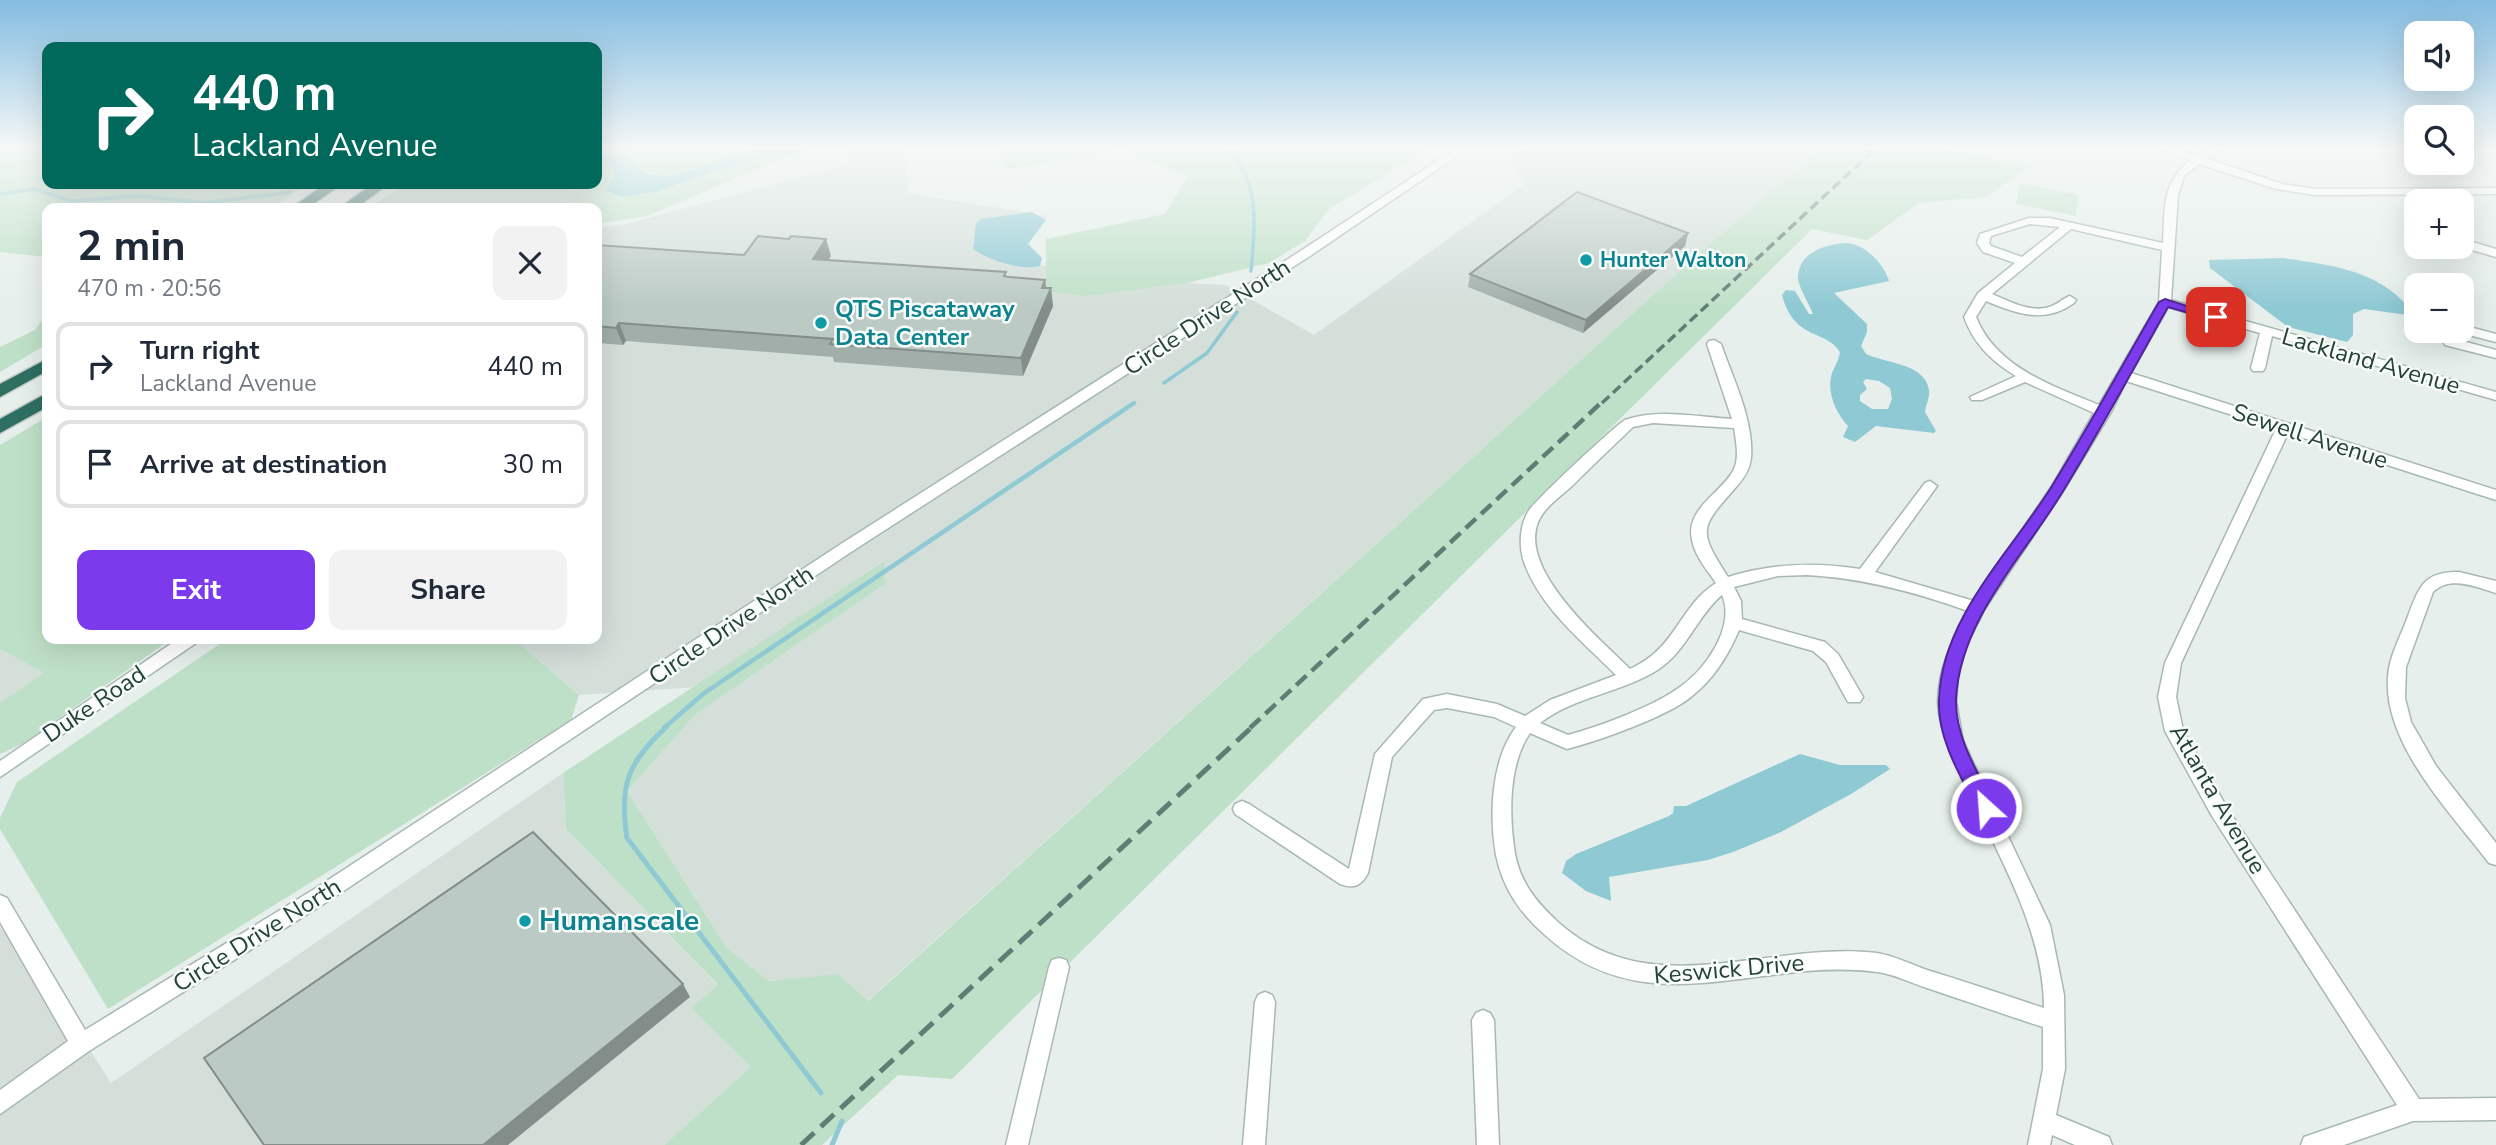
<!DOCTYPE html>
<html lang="en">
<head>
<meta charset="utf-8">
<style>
  body { margin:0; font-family:"Nunito Sans",sans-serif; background:#f2f2f3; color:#1f2937; height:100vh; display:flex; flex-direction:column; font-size:26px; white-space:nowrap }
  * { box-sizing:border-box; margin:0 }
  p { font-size:23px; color:#747a83 }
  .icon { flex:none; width:38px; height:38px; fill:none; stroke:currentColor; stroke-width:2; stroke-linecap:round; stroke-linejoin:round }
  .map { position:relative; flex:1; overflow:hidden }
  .panel { position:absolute; left:42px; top:203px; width:560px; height:441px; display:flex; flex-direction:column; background:#fff; border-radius:14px; box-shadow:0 7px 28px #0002 }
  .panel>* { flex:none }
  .banner { position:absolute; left:42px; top:42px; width:560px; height:147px; border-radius:14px; box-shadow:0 7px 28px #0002; background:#00695c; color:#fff; overflow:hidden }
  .controls { position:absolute; left:2404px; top:21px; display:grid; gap:14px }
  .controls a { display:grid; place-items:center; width:70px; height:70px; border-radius:14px; background:#fff; box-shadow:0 7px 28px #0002; font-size:35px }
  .pin { position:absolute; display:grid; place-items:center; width:60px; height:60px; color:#fff; margin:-30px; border-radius:14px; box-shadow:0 4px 10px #0006 }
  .me { position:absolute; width:77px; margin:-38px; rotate:334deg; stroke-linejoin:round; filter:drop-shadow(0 0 5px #0008) }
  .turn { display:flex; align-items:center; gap:24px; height:147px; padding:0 35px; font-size:32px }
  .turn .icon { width:91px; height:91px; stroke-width:2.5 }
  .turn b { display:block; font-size:49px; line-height:60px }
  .round { display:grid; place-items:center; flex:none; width:74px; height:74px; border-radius:14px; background:#f2f2f3 }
  .headline { display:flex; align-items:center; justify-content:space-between; height:119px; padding:0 35px }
  h1 { font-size:42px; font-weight:700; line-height:52px }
  .action { display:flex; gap:14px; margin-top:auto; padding:14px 35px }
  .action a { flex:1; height:80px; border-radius:14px; background:#7c3aed; color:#fff; font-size:28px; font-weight:700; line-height:80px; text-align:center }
  .action a+a { background:#f2f2f3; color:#1f2937 }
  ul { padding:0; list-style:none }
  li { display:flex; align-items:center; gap:21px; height:88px; margin:0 14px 10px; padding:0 21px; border:4px solid #e0e1e3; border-radius:14px }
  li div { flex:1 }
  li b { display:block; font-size:26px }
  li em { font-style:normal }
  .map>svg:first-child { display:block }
  .built { fill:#d4dfda }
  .green { fill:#bfe0c8 }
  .water { fill:#8ec9d4; fill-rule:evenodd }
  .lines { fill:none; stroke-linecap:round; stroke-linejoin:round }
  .stream-far2 { stroke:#8ec9d4; stroke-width:3.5 }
  .stream-far1 { stroke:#8ec9d4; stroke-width:4.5 }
  .stream { stroke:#8ec9d4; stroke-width:5 }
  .street-casing { stroke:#a8b8b2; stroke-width:3 }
  .highway-casing { stroke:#c2cac8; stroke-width:3 }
  .street { fill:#fff; fill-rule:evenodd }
  .highway { fill:#2f6f62; fill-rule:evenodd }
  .rail-far2 { stroke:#5f7d75; stroke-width:3.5; stroke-dasharray:10 5; stroke-linecap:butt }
  .rail-far1 { stroke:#5f7d75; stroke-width:4.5; stroke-dasharray:14 7; stroke-linecap:butt }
  .rail { stroke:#5f7d75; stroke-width:5; stroke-dasharray:18 9; stroke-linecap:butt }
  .wall { fill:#a1aea9 }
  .shaded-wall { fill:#838d89 }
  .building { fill:#bbcac4; stroke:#838d89; stroke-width:2 }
  .route { fill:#7c3aed; stroke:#51269a; stroke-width:2 }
  .culture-dot { fill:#0f9aa8; stroke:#f7fbf9; stroke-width:2.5 }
  .labels { text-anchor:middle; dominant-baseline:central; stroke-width:5; stroke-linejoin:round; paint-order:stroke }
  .far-culture-label { font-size:21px; font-weight:bold; fill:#0d838f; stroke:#f7fbf9; text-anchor:start }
  .culture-label { font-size:24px; font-weight:bold; fill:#0d838f; stroke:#f7fbf9; text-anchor:start }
  .street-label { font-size:24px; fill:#24423a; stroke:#f7fbf9 }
  .near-culture-label { font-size:28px; font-weight:bold; fill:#0d838f; stroke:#f7fbf9; text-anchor:start }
</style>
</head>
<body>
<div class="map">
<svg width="2496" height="1145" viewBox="0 0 2496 1145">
  <rect width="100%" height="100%" fill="#e6efeb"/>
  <path class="built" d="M843,148H906L908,193L1047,216L1013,260L1048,266L1046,290L1187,283L1226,285L1314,335L1525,184L1507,156L1519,148H1822L1712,242L867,1001L838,975L769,981L727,948L627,791L696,714L885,584L883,561L697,687L579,695L514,639H597V228L626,224L848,164Z
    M0,649L43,673L0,703Z
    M563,773L566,829L718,986L691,1008L751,1067L664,1145H0V927L66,1013L111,1083Z"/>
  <path class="green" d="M0,148H47V184H308L271,208H47V257L0,252Z
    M597,148H799L729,158L672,176H649L639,169L630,156L597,152Z
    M1000,148H1431L1329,209L1305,241L1269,263L1187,283L1086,296L1046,291V239L1165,214L1188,176L1121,150L1005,170Z
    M1822,148H1939L2031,166L1985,197L1919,203L1867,240L1812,229L952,1079L898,1075L822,1145H664L751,1067L691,1008L718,985L566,829L563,773L884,561L885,584L696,714L627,791L727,948L769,981L838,974L868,1001L1712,242Z
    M784,158L647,216L597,224V208H369L403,186L597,184V159L607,161L615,169V178L658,191L744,161Z
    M2020,183L2079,195L2076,216L2016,204Z
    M47,313V344L0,372V347L35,330Z
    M47,417V639H171L24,743L0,754V703L43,673L0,649V445Z
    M227,639H514L579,695L571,720L108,1009L0,829V818L17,782Z"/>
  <path class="water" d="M813,148L784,158L744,161L658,191L623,197L605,191L614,178L615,169L607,161L597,159V152L630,156L639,169L649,175L672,176L757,149Z
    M1032,212L1046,220L1028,244L1042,258L1040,266C1022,271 988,260 973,249L976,224L981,219Z
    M1847,243C1865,244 1884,264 1889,281L1834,293L1867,324V332L1861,346L1866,354C1884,363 1925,363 1929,390C1930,397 1926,405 1925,412L1936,431L1934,433L1876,426L1855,442L1843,437L1848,426C1836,413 1826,392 1832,373C1835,366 1839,360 1840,352C1826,329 1794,341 1782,295L1786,290L1795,291L1809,314H1813C1809,303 1799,289 1798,278C1798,252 1826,244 1847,243ZM1866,379L1879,381L1890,388L1892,399L1888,409H1872L1860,401V395L1867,389L1863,382Z
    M2283,258C2333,265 2385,271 2415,316L2364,309L2353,314V335L2347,342L2288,327L2210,268L2209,260Z
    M1800,754L1840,765H1886L1890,769L1851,794L1781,832L1733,852L1708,860L1609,877L1611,901L1586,891L1562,873L1566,861L1576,854L1669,816L1673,813L1674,806H1686Z"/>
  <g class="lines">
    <path class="stream-far2" d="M1230,148C1260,186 1255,225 1251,271
      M0,194L35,189L71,201L139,196L206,203L291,192
      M1164,383L1207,353L1237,312"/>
    <path class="stream-far1" d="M664,728L703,694L1134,403"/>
    <path class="stream" d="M666,727C627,764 619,785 627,838L821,1093
      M832,1145L842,1121"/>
    <defs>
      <path id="street" d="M1457,148H1469L1310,256L851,552L330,900L89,1051L0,1114V1090L68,1041L0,922V895L7,898L85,1030L316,888L841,544L1302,250Z
        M2158,148H2173L2196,155L2212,148H2227L2205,158L2282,184L2315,189L2496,188V194L2315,195L2276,189L2199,164L2184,176L2178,195L2171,300L2496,392V400L2272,336L2265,368L2263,371H2253L2251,368L2260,333L2168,307L2131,373L2496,490V500L2288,433L2181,663L2176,697L2183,730L2226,806L2419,1099L2496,1098V1120L2413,1121L2344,1145H2301L2304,1137L2397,1105L2212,816L2165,731L2158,697L2165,663L2276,429L2126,381L2111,412L2065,488L1984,610L1966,646L1958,673L1956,702L1963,741L2050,925L2064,995L2065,1069L2056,1115L2109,1137L2112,1145H2075L2052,1135L2050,1145H2028L2043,1069V1027C2005,1015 1966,1001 1927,988C1911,983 1894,974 1877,972C1759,956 1649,1029 1545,935C1520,913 1503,889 1496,855C1489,816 1491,760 1516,727L1494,717L1447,708L1434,710L1392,757L1368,873C1361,886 1354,889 1340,884L1235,814L1233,809L1235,804L1242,801L1249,804L1349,869L1375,754L1423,699L1447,694L1497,704L1525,716L1550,700L1616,675C1582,641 1538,606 1523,559C1519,544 1520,525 1528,512C1532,503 1617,424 1625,420C1657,408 1699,417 1732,419L1707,344L1709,341L1714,340L1721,344C1733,379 1754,420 1751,458C1750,469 1744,478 1737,486C1700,528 1697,529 1728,577C1772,563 1815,562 1860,569L1925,483L1930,481L1937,486L1875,572L1974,601L2052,486L2094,413L2025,382L1982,400H1972L1970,397L2016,376C1991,361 1974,344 1964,317L1978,293L2015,263L1983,252L1977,243L1980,234L2029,218H2050L2163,243C2165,208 2161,185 2190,160ZM2030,224L2060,227L2022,257L1991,246L1989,243L1991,236ZM2071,229L2162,250L2159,302L2099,405C2052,386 1996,367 1976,317L1986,301C2017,314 2045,324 2074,303L2076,300L2070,296C2062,299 2057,305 2049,307C2030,313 2009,301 1992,294ZM1653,423L1734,428C1736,442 1740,458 1733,471C1720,494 1685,509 1692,540C1695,556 1707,570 1716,583C1679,606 1677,648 1630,669C1600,639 1506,561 1544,512C1551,503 1562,495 1571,487C1591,467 1612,447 1633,427ZM1807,575C1863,578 1915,592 1968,611C1953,639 1938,669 1938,702C1939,732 1954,760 1967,787C1998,856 2044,930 2044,1008C2005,995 1966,982 1927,970C1911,964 1894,956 1877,953C1767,940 1653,1006 1559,923C1535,901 1518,880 1514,847C1509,812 1509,763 1530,733L1567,749C1598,741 1669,716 1692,696C1713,680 1729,654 1739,630L1813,651L1826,662L1848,702H1860L1863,697L1838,654L1825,642L1742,619L1741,601L1734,587L1778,576ZM1722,595C1736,627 1705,671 1677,689C1652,707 1598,727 1568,735L1540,723C1575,696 1622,693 1659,669C1687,650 1697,616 1722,595Z
        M2469,241L2496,249V257L2465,248V242Z
        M2462,325L2496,334V342L2457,332L2462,331Z
        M2442,331H2454L2455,339L2496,350V358L2445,345L2441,339Z
        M2459,572L2496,581V593C2476,587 2450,575 2433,592L2406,667L2405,698L2411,722L2436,766L2496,843V865L2489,863C2451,813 2383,744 2388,677C2389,656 2401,636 2408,616C2419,587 2424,571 2459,572Z
        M178,639H198L196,643L0,777V761Z
        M1059,958L1066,960L1069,967L1028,1145H1006L1049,967L1052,960Z
        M1265,992L1272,995L1275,1002L1265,1145H1243L1255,1002L1258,995Z
        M1483,1010L1490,1013L1494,1020L1499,1145H1477L1472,1020L1476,1013Z"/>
      <path id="highway" d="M325,184H342L308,208H291Z
        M372,184H389L356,208H339Z
        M47,359V371L0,397V384Z
        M47,393V407L0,433V419Z"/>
    </defs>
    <use href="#street" class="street-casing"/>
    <use href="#highway" class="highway-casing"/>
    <use href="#street" class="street"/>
    <use href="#highway" class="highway"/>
    <path class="rail-far2" d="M1602,403L1876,148"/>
    <path class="rail-far1" d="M1250,728L1603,401"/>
    <path class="rail" d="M801,1145L1252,727"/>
  </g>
  <path class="wall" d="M1688,233L1685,246L1583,333L1468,287L1470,274Z
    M597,245L744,255L831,256L828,260L1045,280L1046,288H1051L1053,306L1023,376L834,362L833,357L626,341L623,345L597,343Z"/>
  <path class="shaded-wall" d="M1688,233L1685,246L1583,333L1586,320Z
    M826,239L831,256L817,276L813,259Z
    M1045,280L1047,296L1051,288L1053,306L1023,376L1021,358L1042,288Z
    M619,323L626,341L623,345L616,328Z
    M683,984L690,997L508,1145H483Z"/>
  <path class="building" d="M1577,192L1688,233L1586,320L1470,274Z
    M758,236L789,239L791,236L826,239L813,259L1006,272L1004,276L1009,277L1045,280L1042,288H1051L1021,358L830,344L833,339L619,323L616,328L597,326V245L744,255Z
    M533,832L683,984L483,1145H264L204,1058Z"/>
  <linearGradient id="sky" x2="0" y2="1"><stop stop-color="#84bce0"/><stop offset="0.48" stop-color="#f4f8f6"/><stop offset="1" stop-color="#f4f8f6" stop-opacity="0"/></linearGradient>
  <rect width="2496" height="308" fill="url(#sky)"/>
  <path class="route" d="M2165,299L2222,317L2216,321L2168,307C2134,368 2101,429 2065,488C2026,554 1960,618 1956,699C1955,738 1979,775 1996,808L1993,814H1980C1962,779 1937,739 1939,700C1941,618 2011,552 2052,486C2089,426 2123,364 2159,302Z"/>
  <g class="culture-dot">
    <circle cx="1586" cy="260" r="7"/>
    <circle cx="821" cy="323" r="7"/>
    <circle cx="525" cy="921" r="7"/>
  </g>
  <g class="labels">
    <g class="far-culture-label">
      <text x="1600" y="260">Hunter Walton</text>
    </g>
    <g class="culture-label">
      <text x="835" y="309">QTS Piscataway<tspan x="835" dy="28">Data Center</tspan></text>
    </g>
    <g class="street-label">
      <text transform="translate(1207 317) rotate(-33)">Circle Drive North</text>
      <text transform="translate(2371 361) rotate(16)">Lackland Avenue</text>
      <text transform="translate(2310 436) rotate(18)">Sewell Avenue</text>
      <text transform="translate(731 625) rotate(-34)">Circle Drive North</text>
      <text transform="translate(94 704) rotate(-34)">Duke Road</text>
      <text transform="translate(2218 799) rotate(60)">Atlanta Avenue</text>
      <text transform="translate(257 935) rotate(-32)">Circle Drive North</text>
      <text transform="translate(1729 969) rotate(-5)">Keswick Drive</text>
    </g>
    <g class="near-culture-label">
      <text x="539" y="921">Humanscale</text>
    </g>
  </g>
</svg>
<div class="controls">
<a><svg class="icon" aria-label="sound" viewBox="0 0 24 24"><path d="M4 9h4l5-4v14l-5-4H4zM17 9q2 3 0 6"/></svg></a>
<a><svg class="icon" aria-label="search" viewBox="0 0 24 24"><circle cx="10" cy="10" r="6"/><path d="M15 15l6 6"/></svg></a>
<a>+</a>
<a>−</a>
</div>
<div class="pin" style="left:2216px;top:317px;background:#d93025"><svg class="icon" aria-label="arrive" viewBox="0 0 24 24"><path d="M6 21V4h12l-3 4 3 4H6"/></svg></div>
<svg class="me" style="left:1986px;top:808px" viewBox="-20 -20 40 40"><circle r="17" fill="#7c3aed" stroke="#fff" stroke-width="3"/><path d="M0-11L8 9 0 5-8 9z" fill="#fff"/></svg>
<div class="banner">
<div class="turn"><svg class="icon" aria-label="right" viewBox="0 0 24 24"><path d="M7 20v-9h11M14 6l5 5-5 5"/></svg><div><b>440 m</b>Lackland Avenue</div></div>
</div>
<section class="panel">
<div class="headline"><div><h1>2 min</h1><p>470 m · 20:56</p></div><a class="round"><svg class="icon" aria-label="close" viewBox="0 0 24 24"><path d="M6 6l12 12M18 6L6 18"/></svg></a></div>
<ul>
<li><svg class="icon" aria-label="right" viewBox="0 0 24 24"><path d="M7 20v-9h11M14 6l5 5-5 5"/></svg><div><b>Turn right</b><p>Lackland Avenue</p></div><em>440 m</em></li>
<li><svg class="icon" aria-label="arrive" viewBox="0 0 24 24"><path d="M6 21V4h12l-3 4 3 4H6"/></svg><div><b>Arrive at destination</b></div><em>30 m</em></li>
</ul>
<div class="action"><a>Exit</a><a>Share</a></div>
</section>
</div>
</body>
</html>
